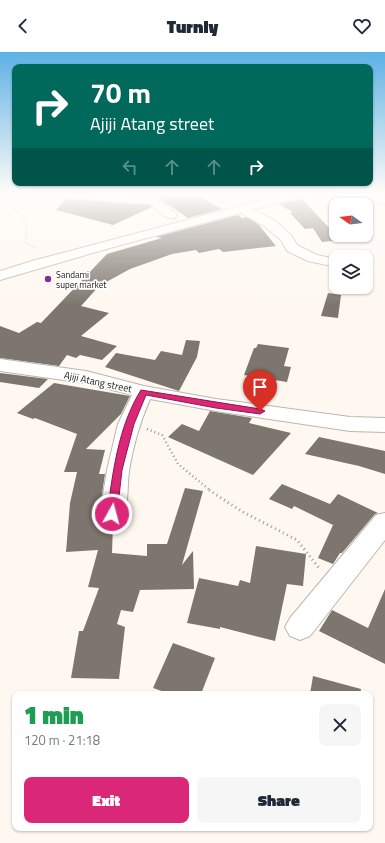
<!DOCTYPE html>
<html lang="en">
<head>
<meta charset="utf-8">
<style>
  body { margin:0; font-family:"Titillium Web",sans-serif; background:#f6f6f7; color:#1f2937; height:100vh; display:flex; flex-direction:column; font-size:15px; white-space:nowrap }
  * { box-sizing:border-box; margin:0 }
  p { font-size:13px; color:#747a83 }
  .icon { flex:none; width:22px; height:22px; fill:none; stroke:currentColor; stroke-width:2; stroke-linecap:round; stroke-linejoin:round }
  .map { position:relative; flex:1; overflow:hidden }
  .panel { position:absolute; left:12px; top:639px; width:361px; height:140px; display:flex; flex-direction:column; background:#fff; border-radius:8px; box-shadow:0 1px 3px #0004 }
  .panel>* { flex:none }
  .guide { position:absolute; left:12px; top:12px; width:361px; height:122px; border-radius:8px; box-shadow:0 1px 3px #0004; background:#00695c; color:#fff; overflow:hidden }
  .needle { width:26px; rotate:284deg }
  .tools { position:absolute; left:329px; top:146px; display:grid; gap:8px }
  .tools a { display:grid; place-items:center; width:44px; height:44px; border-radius:8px; background:#fff; box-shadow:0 1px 3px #0004; font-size:20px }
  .pin { position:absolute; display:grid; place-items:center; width:34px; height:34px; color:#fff; margin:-41px -17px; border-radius:50% 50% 50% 0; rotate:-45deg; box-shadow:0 0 4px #0007 }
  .pin .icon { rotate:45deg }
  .me { position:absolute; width:44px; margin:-22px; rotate:7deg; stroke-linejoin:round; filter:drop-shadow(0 0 3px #0008) }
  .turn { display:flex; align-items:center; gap:14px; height:84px; padding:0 12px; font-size:18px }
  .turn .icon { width:52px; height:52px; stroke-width:2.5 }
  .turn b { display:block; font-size:28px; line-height:34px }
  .lanes { display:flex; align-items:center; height:38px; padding:0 12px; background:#0003; justify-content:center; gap:20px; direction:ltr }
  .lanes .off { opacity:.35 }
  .round { display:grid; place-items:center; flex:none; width:42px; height:42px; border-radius:8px; background:#f6f6f7 }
  .overview { display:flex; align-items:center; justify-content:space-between; height:68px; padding:0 12px }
  h1 { font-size:24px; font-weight:800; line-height:30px; color:#1e9e55 }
  .cta { display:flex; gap:8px; margin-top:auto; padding:8px 12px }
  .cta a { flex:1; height:46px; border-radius:8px; background:#db2777; color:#fff; font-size:16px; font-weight:800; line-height:46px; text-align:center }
  .cta a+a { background:#f6f6f7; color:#1f2937 }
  header { display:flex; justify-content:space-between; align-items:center; height:52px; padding:0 12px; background:#fff; font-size:18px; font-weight:800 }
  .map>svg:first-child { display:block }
  .building { fill:#7d766e }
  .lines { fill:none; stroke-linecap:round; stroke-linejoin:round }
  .minor-casing { stroke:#beb6ad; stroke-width:2 }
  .major-casing { stroke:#beb6ad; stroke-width:2 }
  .path-far2 { stroke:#9e9994; stroke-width:1.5; stroke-dasharray:0.5 2; stroke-linecap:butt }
  .path-far1 { stroke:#9e9994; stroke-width:2.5; stroke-dasharray:1 3; stroke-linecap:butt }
  .path { stroke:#9e9994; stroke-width:3; stroke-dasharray:1 3.5; stroke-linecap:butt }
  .minor { fill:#fff; fill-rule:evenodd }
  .major { fill:#fff; fill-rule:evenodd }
  .route { fill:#db2777; stroke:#8e194d }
  .poi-dot { fill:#8a2d98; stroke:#fff; stroke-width:1.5 }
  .labels { text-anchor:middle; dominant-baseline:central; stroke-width:3.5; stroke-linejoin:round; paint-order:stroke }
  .far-poi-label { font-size:9px; fill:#191714; stroke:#fff; text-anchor:start }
  .street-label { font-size:10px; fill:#191714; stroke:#fff }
</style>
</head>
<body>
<header><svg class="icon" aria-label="back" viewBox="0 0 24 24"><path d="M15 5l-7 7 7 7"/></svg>Turnly<svg class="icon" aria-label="heart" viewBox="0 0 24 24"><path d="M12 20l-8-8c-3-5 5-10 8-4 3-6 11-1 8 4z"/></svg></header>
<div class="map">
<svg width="385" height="791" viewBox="0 0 385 791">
  <rect width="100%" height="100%" fill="#fff8f1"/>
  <path class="building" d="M137,142H194L222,157L188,166L157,145Z
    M66,147L149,153L152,155L113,173L56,158Z
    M302,147L336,183L341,188L322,190L313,176L305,177L290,161L293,160L278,152Z
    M238,163L242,166L246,165L258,172L276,194L223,200L219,197L199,201L196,198L172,202L130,217L99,234L81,254L109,261L81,284L117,294L102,308L80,303L76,306L67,303L59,314L0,306V274L19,281L37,270L41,271L107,202L162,186L156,185Z
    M328,241L341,243L338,266L321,264Z
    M186,288L200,289L197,305L179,339L105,315L116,301L155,308L161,299L182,303Z
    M258,292L289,296L284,314L291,315L287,330L244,323L254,296H256Z
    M0,321L48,327L39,336L0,330Z
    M54,331L130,344L121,362L86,397L105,398L99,422H105L99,462L103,469L113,472L112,501L147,504V492H167L185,436L203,439L182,513L193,499L194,537L140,538L133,560L121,558L117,572L125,575L119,627L71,626L79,579H83L99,536L88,535L98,498L66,500L70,451L77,420H64L77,382L35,366L33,367L17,361Z
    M210,359L252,366L249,371L291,381L253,423L168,385L182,372L199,379Z
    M319,385L385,399V422L359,414L305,402Z
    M282,432L330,452L338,442L378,461L375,462L342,501H340L333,512L318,506L333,473L294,454L292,457L269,447Z
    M256,494L306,502L303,534L287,532L275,589L220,575V577L187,571L199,526L238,534L240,528L250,531Z
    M385,537V612L319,579L332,558L368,576Z
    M173,591L215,606L201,642H170L153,636Z
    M313,624L361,637L360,642H310Z"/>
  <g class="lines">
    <defs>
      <path id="minor" d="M48,142H109L153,145L157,146L177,163L175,166H167L150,152L54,145Z
        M354,142H376L385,144V152L356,144Z
        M244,153L274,168L291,183L297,193L317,203L336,207V215L308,209L287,199L281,188L264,174L240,160L238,157L240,154Z
        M0,307L86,319L144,334L216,347L350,365L385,366V380L350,379L216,359L150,347C140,370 133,394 129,419C127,435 129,455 121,468L112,471L103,468L100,462L107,418L118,372L132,343L85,331L0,319Z
        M385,461V488L310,584L300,588L290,584L285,575L290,566L376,463Z"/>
      <path id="major" d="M285,142H306L304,144L117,194L0,228V219L32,209Z"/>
    </defs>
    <use href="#minor" class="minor-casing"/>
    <use href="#major" class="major-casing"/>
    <path class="path-far2" d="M13,154C25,170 29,170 25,191L40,197"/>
    <path class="path-far1" d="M147,377L162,383L178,412L211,439"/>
    <path class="path" d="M209,438L241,459L297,488L319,516"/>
    <use href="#minor" class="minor"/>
    <use href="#major" class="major"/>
  </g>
  <linearGradient id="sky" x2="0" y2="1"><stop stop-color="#5cb1e4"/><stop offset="0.56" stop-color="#fffcf9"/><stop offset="1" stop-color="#fffcf9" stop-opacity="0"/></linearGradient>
  <rect width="385" height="253" fill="url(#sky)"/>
  <path class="route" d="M141,338L260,357L265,359L260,362L216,356L146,343L134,372L122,418L117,462L116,465H108L107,462C113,420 118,375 141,338Z"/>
  <circle class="poi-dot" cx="48" cy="227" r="4"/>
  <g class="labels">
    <g class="far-poi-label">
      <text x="56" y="222">Sandami<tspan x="56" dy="10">super market</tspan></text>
    </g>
    <g class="street-label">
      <text transform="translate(98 330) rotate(12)">Ajiji Atang street</text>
    </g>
  </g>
</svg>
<div class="tools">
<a><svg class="needle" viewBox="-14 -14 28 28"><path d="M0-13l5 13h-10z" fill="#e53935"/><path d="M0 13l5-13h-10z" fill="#747a83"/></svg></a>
<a><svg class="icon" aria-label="layers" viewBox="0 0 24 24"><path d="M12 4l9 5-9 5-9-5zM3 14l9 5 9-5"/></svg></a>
</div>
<div class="pin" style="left:260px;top:359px;background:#d93025"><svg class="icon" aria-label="arrive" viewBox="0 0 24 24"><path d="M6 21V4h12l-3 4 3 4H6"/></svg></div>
<svg class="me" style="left:112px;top:462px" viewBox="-20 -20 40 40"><circle r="17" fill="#db2777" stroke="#fff" stroke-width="3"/><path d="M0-11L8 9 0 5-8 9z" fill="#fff"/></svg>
<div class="guide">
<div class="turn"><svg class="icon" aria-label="right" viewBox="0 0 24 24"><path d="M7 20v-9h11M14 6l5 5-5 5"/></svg><div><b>70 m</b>Ajiji Atang street</div></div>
<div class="lanes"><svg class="icon off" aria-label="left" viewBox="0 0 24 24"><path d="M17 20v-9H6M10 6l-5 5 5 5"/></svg><svg class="icon off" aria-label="ahead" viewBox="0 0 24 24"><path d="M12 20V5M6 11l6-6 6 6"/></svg><svg class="icon off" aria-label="ahead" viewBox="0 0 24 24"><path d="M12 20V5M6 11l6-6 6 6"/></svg><svg class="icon" aria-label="right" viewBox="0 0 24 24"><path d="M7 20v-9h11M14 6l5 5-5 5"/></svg></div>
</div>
<section class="panel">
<div class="overview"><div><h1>1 min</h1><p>120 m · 21:18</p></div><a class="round"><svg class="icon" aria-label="close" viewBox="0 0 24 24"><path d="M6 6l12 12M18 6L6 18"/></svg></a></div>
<div class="cta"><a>Exit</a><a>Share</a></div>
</section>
</div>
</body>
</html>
